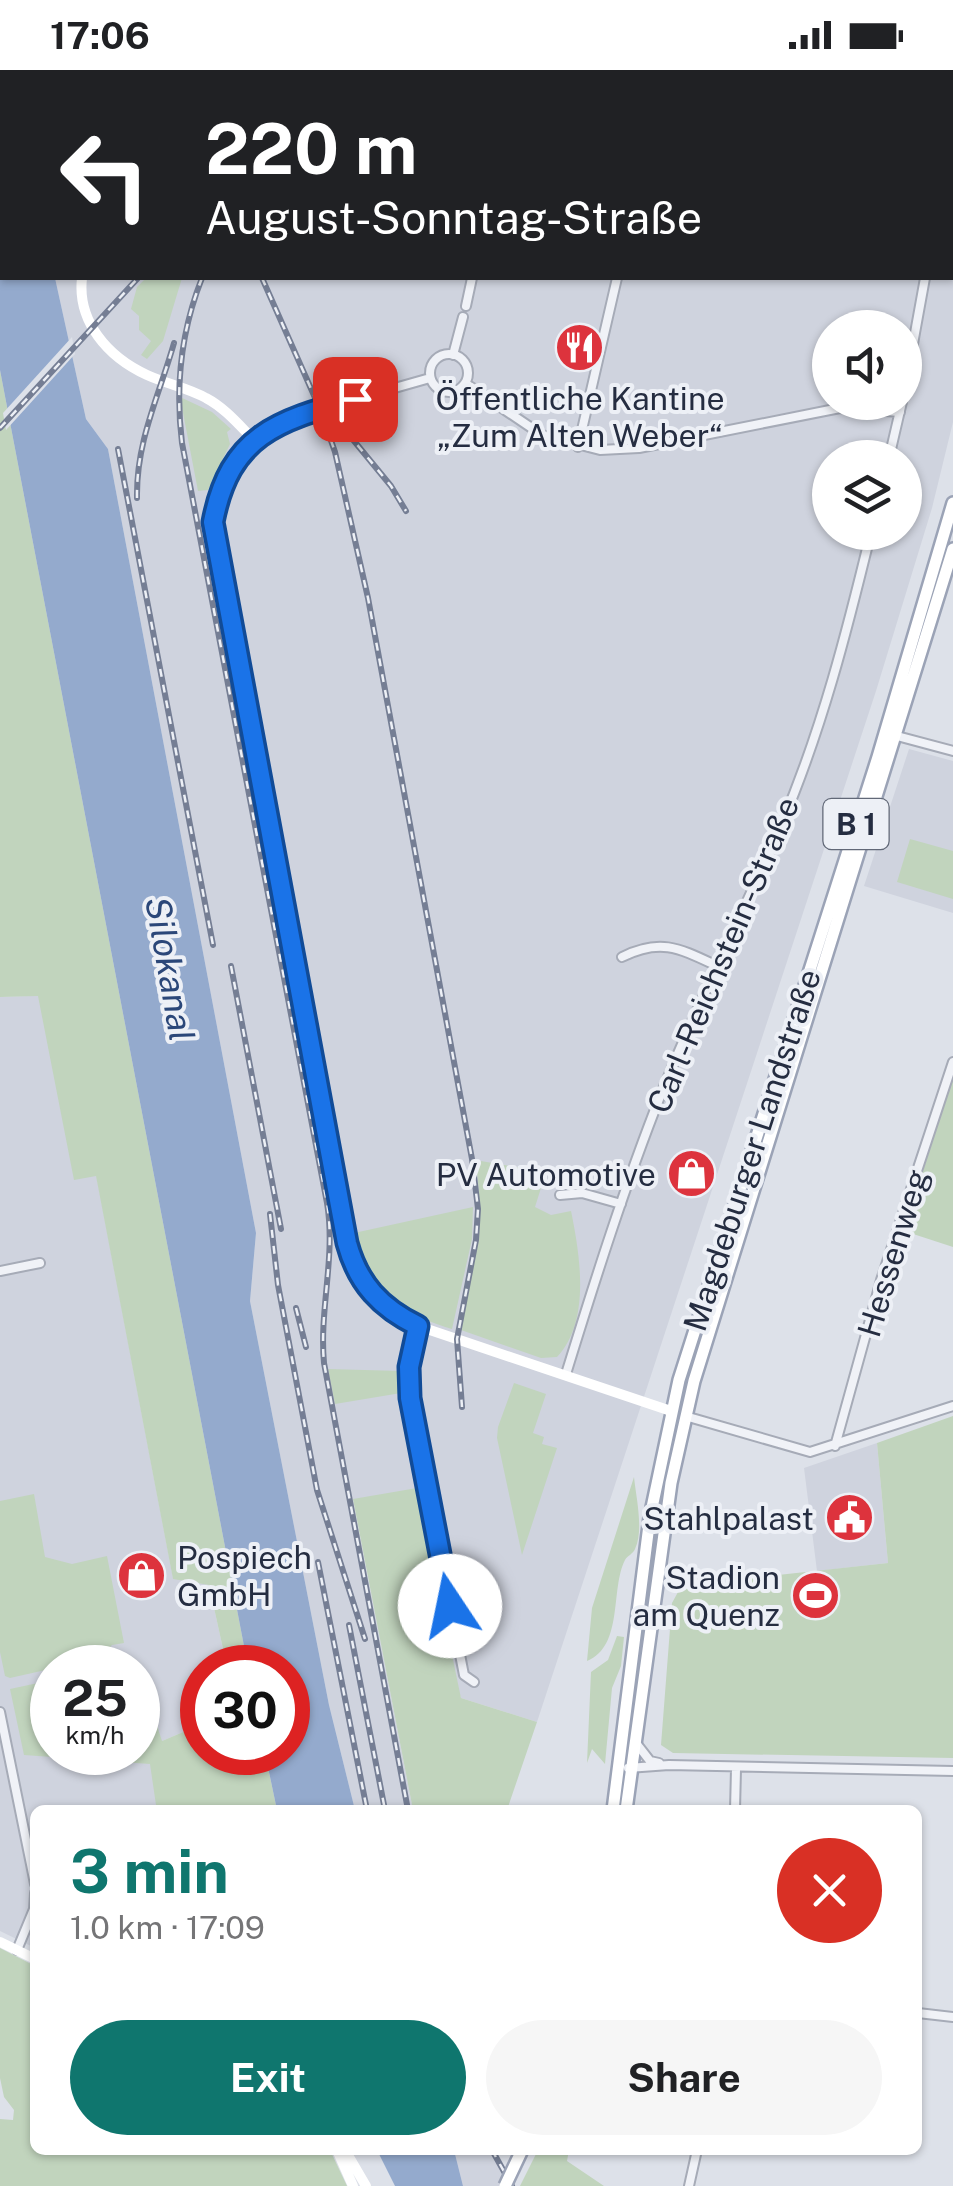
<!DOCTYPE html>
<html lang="en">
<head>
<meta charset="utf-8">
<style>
  body { margin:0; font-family:"Public Sans",sans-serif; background:#f6f6f6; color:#202124; height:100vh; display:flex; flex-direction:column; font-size:38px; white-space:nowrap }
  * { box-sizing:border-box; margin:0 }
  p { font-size:32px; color:#757577 }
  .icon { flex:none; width:55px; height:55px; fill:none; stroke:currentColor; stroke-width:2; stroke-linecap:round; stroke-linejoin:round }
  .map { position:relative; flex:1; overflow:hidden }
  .side { position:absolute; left:30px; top:1735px; width:892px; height:350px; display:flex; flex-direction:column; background:#fff; border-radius:15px; box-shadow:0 2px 8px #0004 }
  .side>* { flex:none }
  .hud { position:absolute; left:0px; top:0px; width:955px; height:210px; box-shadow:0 2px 8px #0004; background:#202124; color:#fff; overflow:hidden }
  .tools { position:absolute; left:812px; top:240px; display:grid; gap:20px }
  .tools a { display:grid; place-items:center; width:110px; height:110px; border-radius:50%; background:#fff; box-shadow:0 2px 8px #0004; font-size:50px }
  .speed { position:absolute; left:30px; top:1575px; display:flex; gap:20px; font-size:50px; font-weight:700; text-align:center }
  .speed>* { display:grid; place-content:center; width:130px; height:130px; border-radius:50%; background:#fff; box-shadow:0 2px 8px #0004; line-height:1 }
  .speed small { font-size:25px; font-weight:400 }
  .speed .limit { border:15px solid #d22; background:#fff; color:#111 }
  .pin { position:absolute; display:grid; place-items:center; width:85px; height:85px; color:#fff; margin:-42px; border-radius:20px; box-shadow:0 5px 15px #0006 }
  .me { position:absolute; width:110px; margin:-55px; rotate:349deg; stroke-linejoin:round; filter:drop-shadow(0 0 8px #0008) }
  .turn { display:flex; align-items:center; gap:35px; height:210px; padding:0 40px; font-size:45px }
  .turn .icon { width:130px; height:130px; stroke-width:2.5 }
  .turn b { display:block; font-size:70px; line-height:85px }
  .round { display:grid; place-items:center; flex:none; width:105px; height:105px; border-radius:52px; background:#f6f6f6 }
  .overview { display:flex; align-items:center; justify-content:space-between; height:170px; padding:0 40px }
  h1 { font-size:60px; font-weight:700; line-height:75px; color:#0f766e }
  .primary-button { display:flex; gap:20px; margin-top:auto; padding:20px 40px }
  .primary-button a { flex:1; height:115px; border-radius:60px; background:#0f766e; color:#fff; font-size:40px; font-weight:700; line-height:115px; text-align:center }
  .primary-button a+a { background:#f6f6f6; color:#202124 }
  .status { display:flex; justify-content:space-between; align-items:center; height:70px; padding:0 50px; background:#fff; direction:ltr }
  .status svg { height:28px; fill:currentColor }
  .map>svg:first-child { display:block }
  .built { fill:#cfd3de; fill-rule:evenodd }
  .green { fill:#c1d4bd }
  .water { fill:#94aacd }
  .pier { fill:#dde1e9 }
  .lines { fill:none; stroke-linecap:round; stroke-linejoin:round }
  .street-casing { stroke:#a6abb7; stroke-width:12 }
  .primary-casing { stroke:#9ba3b6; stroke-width:16 }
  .street { stroke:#f0f2f7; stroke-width:8 }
  .secondary { stroke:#fff; stroke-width:10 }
  .primary { stroke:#fff; stroke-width:11 }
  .rail-casing { stroke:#757e94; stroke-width:6 }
  .rail { stroke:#edf0f6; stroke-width:2.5; stroke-dasharray:8; stroke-linecap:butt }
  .primary-bridge-casing { stroke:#9ba3b6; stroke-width:16; stroke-linecap:butt }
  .primary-bridge { stroke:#fff; stroke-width:11 }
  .route-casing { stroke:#114b97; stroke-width:25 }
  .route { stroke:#1a73e8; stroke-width:18 }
  .labels { text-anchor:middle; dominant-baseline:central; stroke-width:8; stroke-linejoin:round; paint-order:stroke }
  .shield { fill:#edf0f6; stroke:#616877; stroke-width:2.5 }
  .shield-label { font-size:30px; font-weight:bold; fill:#252d41 }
  .poi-label { font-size:32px; fill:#252d41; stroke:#edf0f6; text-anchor:end }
  .street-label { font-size:32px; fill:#252d41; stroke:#edf0f6 }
  .water-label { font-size:35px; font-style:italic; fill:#2b4779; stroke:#edf0f6 }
</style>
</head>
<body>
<div class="status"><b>17:06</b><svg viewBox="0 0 49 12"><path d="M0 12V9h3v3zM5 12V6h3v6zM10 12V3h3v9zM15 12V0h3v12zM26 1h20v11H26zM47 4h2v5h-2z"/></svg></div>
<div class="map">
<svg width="953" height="2116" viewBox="0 0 953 2116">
  <rect width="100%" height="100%" fill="#dde1e9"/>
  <path class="built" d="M16,0H953V352L932,438L876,621L537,1652L461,1628L457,1617L353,1430L413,1740H355L329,1635L250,1231L256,1163L108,379L86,349L55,208H952V2ZM830,258H905V332H830ZM830,388H905V462H830Z
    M909,679L953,691V843L864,816Z
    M62,925L173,1508L209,1515L227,1597L202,1598V1654L148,1677L178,1740H35V1878L0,1861V927ZM52,1598H138V1682H52Z
    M877,1373L888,1493L817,1501L804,1398Z
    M454,2080H496L515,2116H463Z"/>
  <path class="green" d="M146,208H182L163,271L147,289L141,285L151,271L139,260V246L131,239L137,217Z
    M0,300L248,1597H227L209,1515L173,1509L96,1106L74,1110L38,926L0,927Z
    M180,327L212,342L231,359L227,362L230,374L208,420L198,421Z
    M910,769L953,781V829L897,812Z
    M953,1006V1177L904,1161Z
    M475,1090L546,1102L535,1137L551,1145L571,1141C580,1185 591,1251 557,1287L541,1288L461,1260C471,1194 487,1159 475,1090Z
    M473,1137L472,1169L452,1259C398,1243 367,1219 354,1163Z
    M328,1299L401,1301V1323L335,1334Z
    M514,1313L546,1324L533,1363L544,1367L542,1374L557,1378L522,1485L497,1368L498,1357Z
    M953,1346V1688L673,1683L661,1675L672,1533L689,1502L722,1517L731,1510L888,1493L877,1373Z
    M634,1407C636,1427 644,1460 635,1479C633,1484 627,1486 625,1490C610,1519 624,1576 587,1591L592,1538Z
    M417,1418L461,1628L537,1652L507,1740H413L353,1429Z
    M34,1424L45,1487L72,1494L107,1486L124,1573L112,1575L99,1588L10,1608L5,1606L0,1582V1431Z
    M617,1566L624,1567L621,1596L612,1618L605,1694L592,1679L587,1693L591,1602L608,1590Z
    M52,1610V1682H138V1625L149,1631L162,1671L202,1654V1682L265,1683L277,1740H178L176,1736L156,1735L150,1694L24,1685L10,1619Z
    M0,1878L35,1896V2080H330L347,2116H0V2049L13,2050L14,2040L4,2027L0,2008Z
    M538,2080H569L567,2091L604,2116H520Z"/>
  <path class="water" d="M0,0L16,2H2V208H55L86,349L108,379L256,1163L250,1231L329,1635L355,1740H277L265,1683L288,1682V1598L248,1597L0,300Z
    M377,2080H454L463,2116H395Z"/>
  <path class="pier" d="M72,267L75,284L6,360L3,343Z"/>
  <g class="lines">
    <defs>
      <path id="street" d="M522,2L523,0
        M665,2L666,0
        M837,2L838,0
        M952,39L953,35
        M466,236L472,208
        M430 303a19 19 0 1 1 38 0a19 19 0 1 1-38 0Z
        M453,285L463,247
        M465,313L542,365L600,380L639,378L840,338L900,342
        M905,318L925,208
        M254,370L303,344L430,308
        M578,377L617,208
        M889,388L902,332
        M897,666L953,681
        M622,887C660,868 679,878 715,895
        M560,1125L582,1123L621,1134
        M0,1201L40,1193
        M418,1256L409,1297L410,1328L464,1605L474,1612
        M566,1304C595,1210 625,1115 661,1024C698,932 743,844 782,753C822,659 847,561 871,462
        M685,1346L810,1382L953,1336
        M835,1376L881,1210L953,992
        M0,1642L35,1814
        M636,1673L650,1691L659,1693
        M628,1698L669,1695L953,1701
        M735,1740L736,1699
        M17,1880L34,1839L35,1823
        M918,1943L953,1947
        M689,2116L697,2080"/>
      <path id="primary" d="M613,1740L650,1447L679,1310L878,687L953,433
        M626,1740L671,1413L694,1311L953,479"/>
    </defs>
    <use href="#street" class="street-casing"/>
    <use href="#primary" class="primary-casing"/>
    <use href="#street" class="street"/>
    <path class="secondary" d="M134,2L135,0
      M82,208C77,252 108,287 147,305C167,314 188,318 206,328C225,338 239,355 254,370C228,400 212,430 215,471L338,1126C350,1188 357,1226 418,1256L671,1341
      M0,1872L35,1889
      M337,2080L353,2116
      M345,2080L366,2116"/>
    <use href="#primary" class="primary"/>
    <defs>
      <path id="rail" d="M912,0L913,2
        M323,2L325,0
        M349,2L352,0
        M370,2L373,0
        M202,208C181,261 175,316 182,373L327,1133C336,1187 319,1239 324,1293L408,1740
        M262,208L320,339L335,382L368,528L472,1089L478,1139L476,1170L457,1269L462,1337
        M327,338L391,416L406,441
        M0,358L138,208
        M118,379L213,875
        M137,428C136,371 159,326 174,273
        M231,896L281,1159
        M270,1144L278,1215L317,1420L365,1569
        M296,1238L306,1277
        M318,1492L367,1740
        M349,1555L385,1740
        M492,2080L512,2116"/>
    </defs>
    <use href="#rail" class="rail-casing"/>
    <use href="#rail" class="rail"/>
    <defs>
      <path id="primary-bridge" d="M505,2116L522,2080"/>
    </defs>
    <use href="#primary-bridge" class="primary-bridge-casing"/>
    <use href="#primary-bridge" class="primary-bridge"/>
  </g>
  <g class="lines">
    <defs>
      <path id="route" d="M355,329C278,351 230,364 213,452L347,1173C358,1214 381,1238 418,1256L409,1297L410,1328L450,1536"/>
    </defs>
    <use href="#route" class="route-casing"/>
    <use href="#route" class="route"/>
  </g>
  <defs>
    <symbol id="restaurant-disc" viewBox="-11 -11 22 22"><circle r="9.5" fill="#dd333d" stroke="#edf0f6"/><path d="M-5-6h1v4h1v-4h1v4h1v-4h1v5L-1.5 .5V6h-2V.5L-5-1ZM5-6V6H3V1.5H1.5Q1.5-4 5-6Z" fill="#fff"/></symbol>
    <symbol id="shop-disc" viewBox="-11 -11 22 22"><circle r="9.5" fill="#dd333d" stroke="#edf0f6"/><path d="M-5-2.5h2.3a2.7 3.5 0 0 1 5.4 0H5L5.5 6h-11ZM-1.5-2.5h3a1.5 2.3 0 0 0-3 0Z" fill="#fff"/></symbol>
    <symbol id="civic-disc" viewBox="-11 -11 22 22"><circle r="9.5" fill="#dd333d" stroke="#edf0f6"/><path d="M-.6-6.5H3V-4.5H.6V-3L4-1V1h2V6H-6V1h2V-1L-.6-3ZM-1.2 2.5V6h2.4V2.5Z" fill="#fff"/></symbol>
    <symbol id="stadium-disc" viewBox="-11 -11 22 22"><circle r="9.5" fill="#dd333d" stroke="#edf0f6"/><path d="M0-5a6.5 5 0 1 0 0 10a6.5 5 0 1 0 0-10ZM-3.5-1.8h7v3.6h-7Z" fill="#fff"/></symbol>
  </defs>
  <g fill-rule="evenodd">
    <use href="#restaurant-disc" x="552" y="250" width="55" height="55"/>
    <use href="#shop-disc" x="664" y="1076" width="55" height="55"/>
    <use href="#civic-disc" x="822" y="1420" width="55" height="55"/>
    <use href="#shop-disc" x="114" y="1478" width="55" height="55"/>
    <use href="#stadium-disc" x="788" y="1498" width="55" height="55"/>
  </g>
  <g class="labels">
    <rect class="shield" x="823.5" y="729" width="65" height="50" rx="8"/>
    <g class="shield-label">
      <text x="856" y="754">B 1</text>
    </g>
    <g class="poi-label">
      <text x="580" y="328" text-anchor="middle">Öffentliche Kantine<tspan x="580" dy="37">„Zum Alten Weber“</tspan></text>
      <text x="656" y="1104">PV Automotive</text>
      <text x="814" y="1448">Stahlpalast</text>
      <text x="177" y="1487" text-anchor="start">Pospiech<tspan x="177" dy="37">GmbH</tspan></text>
      <text x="780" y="1507">Stadion<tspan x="780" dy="37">am Quenz</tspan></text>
    </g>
    <g class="street-label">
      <text transform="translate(723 885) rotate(-67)">Carl-Reichstein-Straße</text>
      <text transform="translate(752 1080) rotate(-72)">Magdeburger Landstraße</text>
      <text transform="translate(893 1183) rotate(-73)">Hessenweg</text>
    </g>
    <g class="water-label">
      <text transform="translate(170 899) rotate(80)">Silokanal</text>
    </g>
  </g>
</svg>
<div class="tools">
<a><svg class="icon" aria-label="sound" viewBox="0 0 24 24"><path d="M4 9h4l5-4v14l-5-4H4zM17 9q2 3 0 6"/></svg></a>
<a><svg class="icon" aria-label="layers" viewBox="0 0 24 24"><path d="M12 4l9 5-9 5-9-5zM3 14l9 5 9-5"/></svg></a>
</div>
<div class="speed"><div>25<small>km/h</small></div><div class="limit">30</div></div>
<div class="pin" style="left:355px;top:329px;background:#d93025"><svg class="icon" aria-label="arrive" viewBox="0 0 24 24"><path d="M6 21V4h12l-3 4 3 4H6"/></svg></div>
<svg class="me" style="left:450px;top:1536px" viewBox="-20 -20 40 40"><circle r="19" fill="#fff"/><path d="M0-13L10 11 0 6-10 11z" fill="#1a73e8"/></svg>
<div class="hud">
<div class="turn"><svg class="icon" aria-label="left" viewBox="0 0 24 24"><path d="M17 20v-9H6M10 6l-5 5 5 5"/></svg><div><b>220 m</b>August-Sonntag-Straße</div></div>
</div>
<section class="side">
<div class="overview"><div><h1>3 min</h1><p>1.0 km · 17:09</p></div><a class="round" style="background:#d93025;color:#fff"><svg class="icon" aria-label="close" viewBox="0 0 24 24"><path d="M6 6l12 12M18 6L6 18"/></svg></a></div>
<div class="primary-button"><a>Exit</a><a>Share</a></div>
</section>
</div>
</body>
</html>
